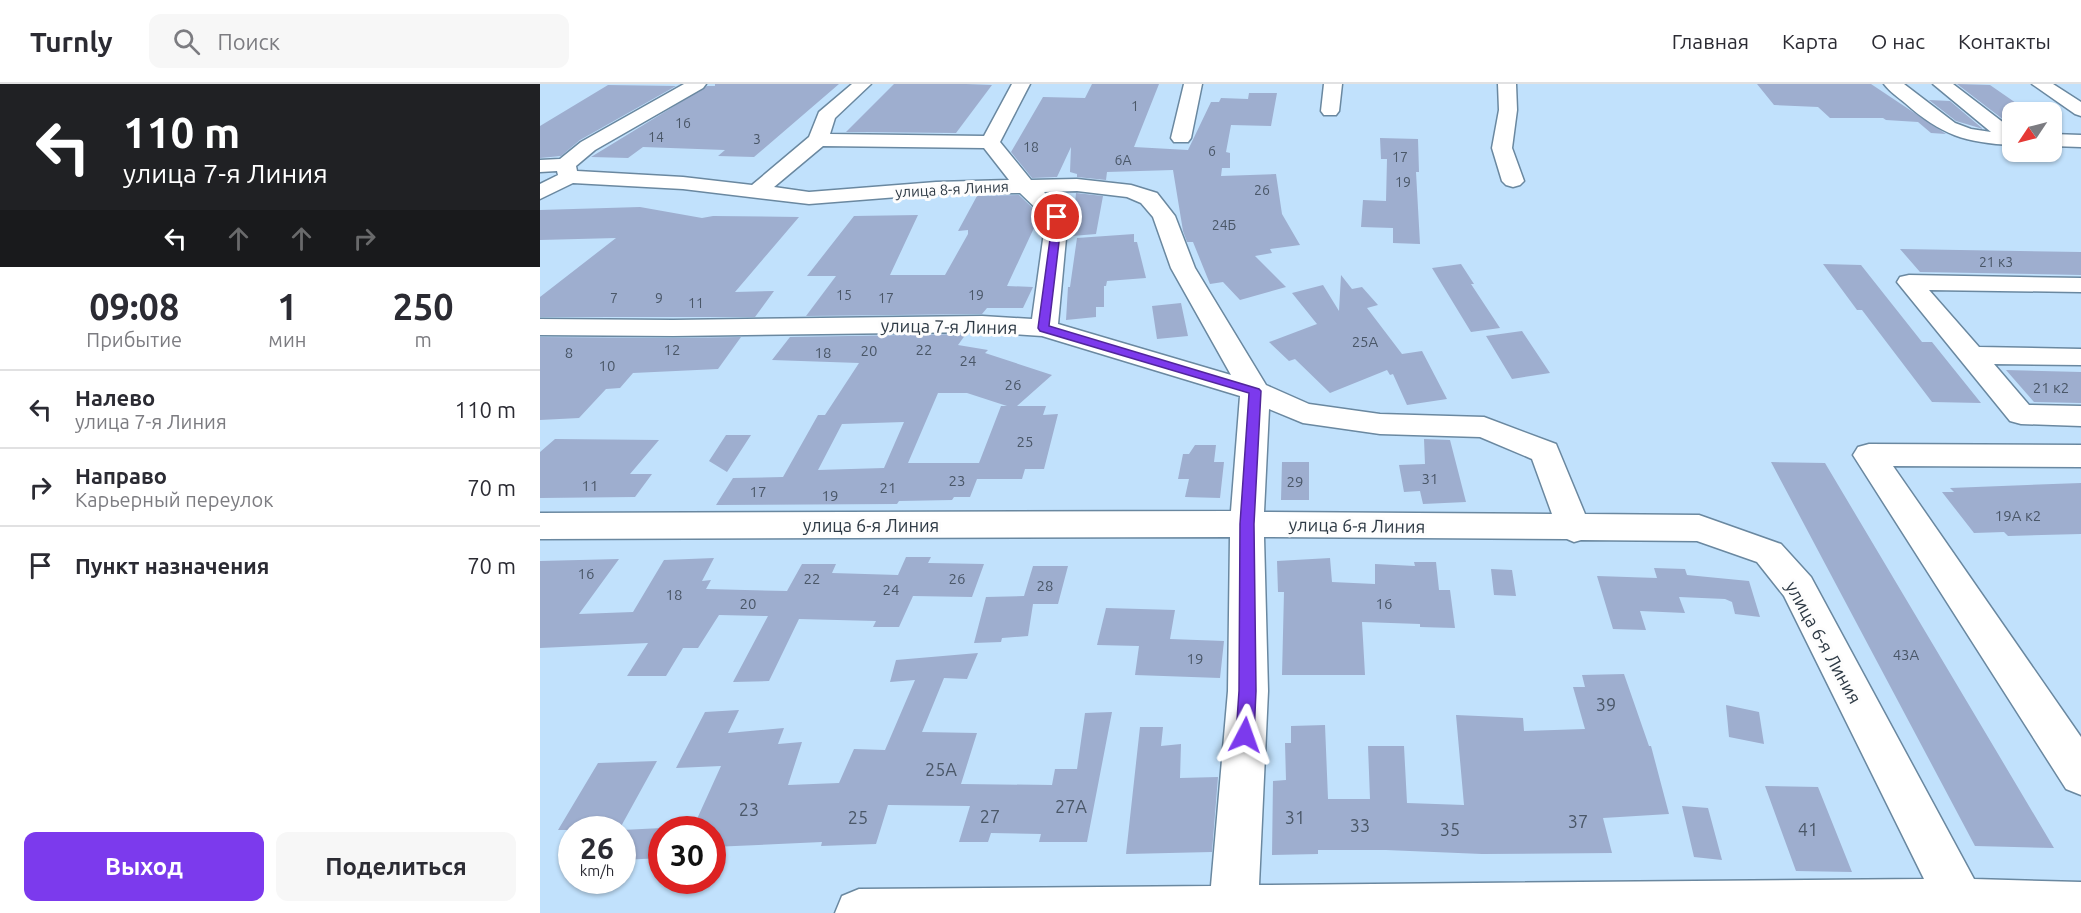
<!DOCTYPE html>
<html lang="ru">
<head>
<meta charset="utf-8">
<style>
  body { margin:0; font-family:Ubuntu,sans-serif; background:#f7f7f7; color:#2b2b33; height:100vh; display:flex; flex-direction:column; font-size:22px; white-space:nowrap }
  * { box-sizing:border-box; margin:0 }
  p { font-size:20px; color:#7c7c81 }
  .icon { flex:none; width:33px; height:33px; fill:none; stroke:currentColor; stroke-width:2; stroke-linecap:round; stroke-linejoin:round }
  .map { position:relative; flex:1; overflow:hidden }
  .side { display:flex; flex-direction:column; background:#fff; width:540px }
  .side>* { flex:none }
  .top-card { background:#202124; color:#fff; overflow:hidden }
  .needle { width:39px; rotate:235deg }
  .tools { position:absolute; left:1462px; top:18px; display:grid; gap:12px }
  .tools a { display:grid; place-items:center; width:60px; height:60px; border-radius:12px; background:#fff; box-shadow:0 2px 4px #0004; font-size:30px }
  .speed { position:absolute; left:18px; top:732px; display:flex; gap:12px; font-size:30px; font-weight:700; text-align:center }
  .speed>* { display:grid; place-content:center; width:78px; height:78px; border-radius:50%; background:#fff; box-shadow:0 2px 4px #0004; line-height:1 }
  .speed small { font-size:15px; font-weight:400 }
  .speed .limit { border:9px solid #d22; background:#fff; color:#111 }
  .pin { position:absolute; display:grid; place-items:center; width:51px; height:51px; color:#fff; margin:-26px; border:3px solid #fff; border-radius:50%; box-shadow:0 2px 6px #0007 }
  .me { position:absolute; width:66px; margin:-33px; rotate:4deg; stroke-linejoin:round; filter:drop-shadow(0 0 4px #0008) }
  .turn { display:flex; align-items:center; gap:21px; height:126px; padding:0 24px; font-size:27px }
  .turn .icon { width:78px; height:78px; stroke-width:2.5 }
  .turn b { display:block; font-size:42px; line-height:51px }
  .lanes { display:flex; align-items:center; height:57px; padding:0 24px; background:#0003; justify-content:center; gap:30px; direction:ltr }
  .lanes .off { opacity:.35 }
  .eta { display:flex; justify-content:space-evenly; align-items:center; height:102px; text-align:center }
  .eta b { font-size:36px; font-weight:700; line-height:42px }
  .primary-button { display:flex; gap:12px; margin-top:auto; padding:12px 24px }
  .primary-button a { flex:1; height:69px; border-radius:12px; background:#7c3aed; color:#fff; font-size:24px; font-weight:700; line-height:69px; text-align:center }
  .primary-button a+a { background:#f7f7f7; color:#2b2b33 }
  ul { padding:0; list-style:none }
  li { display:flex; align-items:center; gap:18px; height:78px; padding:0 24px; border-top:2px solid #e1e1e2 }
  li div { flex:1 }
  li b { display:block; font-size:22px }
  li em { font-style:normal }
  header { display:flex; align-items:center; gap:36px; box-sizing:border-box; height:84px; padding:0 30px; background:#fff; border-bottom:2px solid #e1e1e2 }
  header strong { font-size:28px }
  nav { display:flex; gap:33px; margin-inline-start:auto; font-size:21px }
  .search { width:420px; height:54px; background:#f7f7f7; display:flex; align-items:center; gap:15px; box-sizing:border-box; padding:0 21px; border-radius:12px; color:#7c7c81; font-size:22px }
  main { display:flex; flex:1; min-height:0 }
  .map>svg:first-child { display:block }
  .building { fill:#9eaecf; fill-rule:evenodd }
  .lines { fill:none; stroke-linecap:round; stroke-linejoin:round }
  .minor-casing { stroke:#6a88a0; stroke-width:3 }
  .minor { fill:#fff; fill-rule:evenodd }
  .route { fill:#7c3aed; stroke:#51269a; stroke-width:1.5 }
  .labels { text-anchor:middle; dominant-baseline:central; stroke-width:6; stroke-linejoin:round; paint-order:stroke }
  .far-number-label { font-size:14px; fill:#4a5768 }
  .far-street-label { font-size:15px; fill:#2e3a45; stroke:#fdfdfd }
  .number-label { font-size:15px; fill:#4a5768 }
  .street-label { font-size:18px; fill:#2e3a45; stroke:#fdfdfd }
  .near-number-label { font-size:18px; fill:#4a5768 }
</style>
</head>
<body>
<header>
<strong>Turnly</strong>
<div class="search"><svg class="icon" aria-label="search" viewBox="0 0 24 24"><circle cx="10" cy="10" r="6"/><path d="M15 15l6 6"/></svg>Поиск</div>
<nav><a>Главная</a><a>Карта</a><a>О нас</a><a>Контакты</a></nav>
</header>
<main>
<section class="side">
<div class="top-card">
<div class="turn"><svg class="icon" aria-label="left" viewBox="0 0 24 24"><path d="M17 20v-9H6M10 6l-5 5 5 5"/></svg><div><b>110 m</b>улица 7-я Линия</div></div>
<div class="lanes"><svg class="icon" aria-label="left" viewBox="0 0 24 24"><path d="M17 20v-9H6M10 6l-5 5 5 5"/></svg><svg class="icon off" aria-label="ahead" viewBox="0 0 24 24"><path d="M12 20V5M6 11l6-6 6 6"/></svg><svg class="icon off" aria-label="ahead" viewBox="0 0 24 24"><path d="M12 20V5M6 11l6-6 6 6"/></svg><svg class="icon off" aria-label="right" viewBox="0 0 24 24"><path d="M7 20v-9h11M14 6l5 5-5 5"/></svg></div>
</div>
<div class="eta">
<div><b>09:08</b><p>Прибытие</p></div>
<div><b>1</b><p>мин</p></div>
<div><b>250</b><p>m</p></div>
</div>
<ul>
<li><svg class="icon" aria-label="left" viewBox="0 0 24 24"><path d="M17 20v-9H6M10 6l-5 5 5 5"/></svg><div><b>Налево</b><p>улица 7-я Линия</p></div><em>110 m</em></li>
<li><svg class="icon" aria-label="right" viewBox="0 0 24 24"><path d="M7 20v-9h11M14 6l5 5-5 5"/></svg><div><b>Направо</b><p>Карьерный переулок</p></div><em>70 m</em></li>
<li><svg class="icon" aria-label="arrive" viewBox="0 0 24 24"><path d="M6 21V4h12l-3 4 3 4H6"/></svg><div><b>Пункт назначения</b></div><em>70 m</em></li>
</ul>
<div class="primary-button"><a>Выход</a><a>Поделиться</a></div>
</section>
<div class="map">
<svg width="1541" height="829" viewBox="0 0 1541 829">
  <rect width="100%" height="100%" fill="#c1e1fc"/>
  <path class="building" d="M175,0H299L214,73L178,72L185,66L103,63L88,74L51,73L167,2H175Z
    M354,0H426L452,1L416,49L306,48Z
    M552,0H619L594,63L648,66L671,18H679L681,14L708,15L709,9H737L731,42L691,41L686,68L690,69V84H682L681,92L736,90L742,130L760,161L730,165L732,169L715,172L746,203L700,216L683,198L670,200L653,158H647L643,147L633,86L567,88L566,96L537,93V90L530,88L531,63L517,93L492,94L471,68L503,13L545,14Z
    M1217,0H1331L1406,50L1391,49L1378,38L1346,36L1343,34H1290L1278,23L1234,21Z
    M1417,0L1450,1L1489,28H1473V43Z
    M68,1L136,2L40,56L21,72L0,74V42Z
    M1389,16L1410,17L1443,45L1416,37Z
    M840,54L878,55L879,88H876L880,160L853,159V144L821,143L823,116L846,117L847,75H841Z
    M536,109L563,112L556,150L532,152Z
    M479,111L500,131L467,202L493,203L483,224H447L442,230L266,232L296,192H267L314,132L378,131L350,191H405L428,150V146L418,147L437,112Z
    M100,123L162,134L173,132L259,133L195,208L234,207L215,233H0V213L76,154L0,156V126Z
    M594,150V158H597L606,194L567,197L566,202H564V223H556V233L526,236L528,203H530L537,154Z
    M1360,165L1541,168V191L1380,188Z
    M921,180L934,200H931L960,244L931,248L892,184Z
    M1283,180L1321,181L1382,258H1392L1441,319L1392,318L1322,226H1317Z
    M801,191L812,205L822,203L838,221L827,224L862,270L882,267L907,315L867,321L853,290L850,291L847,286L790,309L755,275L749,277L729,258L777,240L752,209L783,201L799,227Z
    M641,219L648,252L617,255L612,222Z
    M982,247L1010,289L972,295L946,252Z
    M426,250L418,261L448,266L445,269L512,291L477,322H506L503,331L518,330L504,385H485L482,395H437L430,413H414L412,416L359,417L357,420L176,421L193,394L243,393L278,331H285L319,279L232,276L250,253ZM398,309H427L467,322H461L439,379H368ZM364,338L344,384L278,386L302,340Z
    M0,253L133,254L201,253L178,285L93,289L80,304L66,305L39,334L0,336Z
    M1466,286L1541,288V319L1494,318Z
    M186,351H211L187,388L169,377Z
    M15,355L119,356L90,390H112L95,413L0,414V368Z
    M884,355L910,356L926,418L883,420L880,407L864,408L859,381L885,380Z
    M655,361H676L674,378H684L680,414L645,413L649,395H638L643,370H649Z
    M742,378H769V416H741Z
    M1231,378L1285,379L1514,764L1435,762Z
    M1541,399V450L1468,452L1464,448L1434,449L1402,408H1414L1410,404Z
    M366,473H391L388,479L444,480L432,513L373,512L359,543H333L336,537L259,535L229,597L193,598L228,532L179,531L158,564H143L126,592H87L108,559L0,564V477L79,475L39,530L93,528L124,476L174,474L162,497L171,496L166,505L247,507L262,480H296L292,489L358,491Z
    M790,474L792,498L835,500V480L875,482L874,478H896L899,506H910L915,544L880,543V540L822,538L825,591H742L744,508H738L737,477Z
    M493,482H528L518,520H493L488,552L462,554L461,558L434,559L446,513L484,512Z
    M1114,484L1145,485L1147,491L1209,497L1220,533L1195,530L1192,518L1185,515L1139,513L1145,529L1100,527L1106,546L1073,545L1057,492L1117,494Z
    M951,485L972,486L976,512L954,511Z
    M566,524L635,526L630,555L684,557L680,594L595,591L599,562L557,561Z
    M438,569L427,595L404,594L382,648L437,649L421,700L512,701L515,685H537L545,629L572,628L547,758H499L501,750L451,749L448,758H419L430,722L348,721L336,760L281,762L282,758L172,763V746H152L181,682L136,684L165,628L199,626L188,649L244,644L238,660L262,658L248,701L299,699L314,665L345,666L375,596L350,598L356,576Z
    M1084,590L1109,662H1111L1129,730L1063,734L1072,769L942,770L846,766H778V770L732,771L733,697L746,696L745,659H751V642L785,641L788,715H830L828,662H864L867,719L924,721L916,631L983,634L984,647L1045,645L1033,603H1045L1042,591Z
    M1186,621L1219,628L1224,660L1189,653Z
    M600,643H623L621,662L641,660L640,694L678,693L672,768L586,770Z
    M117,677L79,746H18L58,679Z
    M1225,702L1278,703L1312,788L1256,787Z
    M1142,722L1168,724L1182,776L1154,773Z
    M122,744V774L82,776V746Z"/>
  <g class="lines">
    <defs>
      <path id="minor" d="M144,0H166L163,4L55,66L36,82L37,87L143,93L212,101L269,53L279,28L312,0H331L295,34L290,50L444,52L472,0H490L460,58L491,96L537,95L591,101L617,109L635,132L655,184L726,301L769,320L840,330L944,333L1016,360L1045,430L1159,431L1241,460L1271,493L1434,795L1541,798V829H295L302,812L319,805L671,802L688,607L690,453L0,455V429L691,427L700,312L502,252L442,248L133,252L0,251V235L133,236L442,232L492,235L506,134L480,109L396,110L269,120L143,105L33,99L0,115V100L18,91L17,87L0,88V76L20,75L41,58ZM283,62L444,64L469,96L396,98L269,108L234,103ZM537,107L587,113L601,119L613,133L631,184L691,291L518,240L528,133L504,108ZM729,325L763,339L840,350L940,353L992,375L1012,430L724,428ZM724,453L1027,455L1034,458L1041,456L1157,457L1217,478L1244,512L1384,795L719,801L728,607Z
        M644,0H662L651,54L648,58H634L631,54Z
        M784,0H802L799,27L796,31H784L781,27Z
        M958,0H976L977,26L972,64L984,97L980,101L973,103L966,101L962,97L952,64L959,26Z
        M1344,0H1364L1415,39L1431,45L1451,48L1393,0H1413L1473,46V61C1426,59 1401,51 1365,19C1358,13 1350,8 1344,0Z
        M1492,0H1513L1541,18V32L1535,30Z
        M1512,50L1541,51V63L1512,62Z
        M1369,191L1541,194V208L1389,206L1439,263L1541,265V281L1454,280L1489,321L1541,322V342L1481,340L1470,337L1357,198L1360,193Z
        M1329,360L1541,361V383L1353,382L1541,653V711L1526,705L1313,371L1318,363Z"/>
    </defs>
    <use href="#minor" class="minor-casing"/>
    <use href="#minor" class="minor"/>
  </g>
  <path class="route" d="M517,130L522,133L509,242L719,305L721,307L714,440L716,607L714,651L711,656L705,659L699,656L696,651L699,607L700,440L709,309L500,247L498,244L513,133Z"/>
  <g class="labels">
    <g class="far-number-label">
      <text x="595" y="22">1</text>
      <text x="143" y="39">16</text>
      <text x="116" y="53">14</text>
      <text x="217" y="55">3</text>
      <text x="491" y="63">18</text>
      <text x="672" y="67">6</text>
      <text x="860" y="73">17</text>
      <text x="583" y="76">6А</text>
      <text x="863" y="98">19</text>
      <text x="722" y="106">26</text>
      <text x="684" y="141">24Б</text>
      <text x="1456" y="178">21 к3</text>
      <text x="304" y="211">15</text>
      <text x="436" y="211">19</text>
      <text x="74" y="214">7</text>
      <text x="119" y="214">9</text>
      <text x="346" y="214">17</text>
      <text x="156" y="219">11</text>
    </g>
    <g class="far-street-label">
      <text transform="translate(412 105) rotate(-3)">улица 8-я Линия</text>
    </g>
    <g class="number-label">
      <text x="825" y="257">25А</text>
      <text x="132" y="265">12</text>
      <text x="384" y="265">22</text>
      <text x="329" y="266">20</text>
      <text x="29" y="268">8</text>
      <text x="283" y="268">18</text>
      <text x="428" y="276">24</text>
      <text x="67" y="281">10</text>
      <text x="473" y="300">26</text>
      <text x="1511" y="303">21 к2</text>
      <text x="485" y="357">25</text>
      <text x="890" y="394">31</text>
      <text x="417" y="396">23</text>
      <text x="755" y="397">29</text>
      <text x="50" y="401">11</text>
      <text x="348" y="403">21</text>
      <text x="218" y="407">17</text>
      <text x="290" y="411">19</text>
      <text x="1478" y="431">19А к2</text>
      <text x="46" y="489">16</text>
      <text x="272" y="494">22</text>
      <text x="417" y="494">26</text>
      <text x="505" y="501">28</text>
      <text x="351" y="505">24</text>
      <text x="134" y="510">18</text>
      <text x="208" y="519">20</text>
      <text x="844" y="519">16</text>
      <text x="1366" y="570">43А</text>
      <text x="655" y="574">19</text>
    </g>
    <g class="street-label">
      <text transform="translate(409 242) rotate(1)">улица 7-я Линия</text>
      <text x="331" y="441">улица 6-я Линия</text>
      <text transform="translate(817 441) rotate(1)">улица 6-я Линия</text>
      <text transform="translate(1284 558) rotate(61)">улица 6-я Линия</text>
    </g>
    <g class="near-number-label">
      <text x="1066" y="620">39</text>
      <text x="401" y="685">25А</text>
      <text x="531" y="722">27А</text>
      <text x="209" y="725">23</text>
      <text x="450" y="732">27</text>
      <text x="318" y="733">25</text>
      <text x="755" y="733">31</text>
      <text x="1038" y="737">37</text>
      <text x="820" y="741">33</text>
      <text x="910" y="745">35</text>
      <text x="1268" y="745">41</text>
    </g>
  </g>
</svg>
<div class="tools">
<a><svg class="needle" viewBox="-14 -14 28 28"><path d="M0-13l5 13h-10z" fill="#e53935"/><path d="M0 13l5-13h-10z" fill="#7c7c81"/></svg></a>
</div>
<div class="speed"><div>26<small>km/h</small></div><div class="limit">30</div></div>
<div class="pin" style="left:517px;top:133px;background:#d93025"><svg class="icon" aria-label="arrive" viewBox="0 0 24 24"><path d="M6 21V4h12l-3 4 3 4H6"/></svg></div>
<svg class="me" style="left:705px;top:651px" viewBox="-20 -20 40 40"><path d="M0-17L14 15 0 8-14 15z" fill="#7c3aed" stroke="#fff" stroke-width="4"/></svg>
</div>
</main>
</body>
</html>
